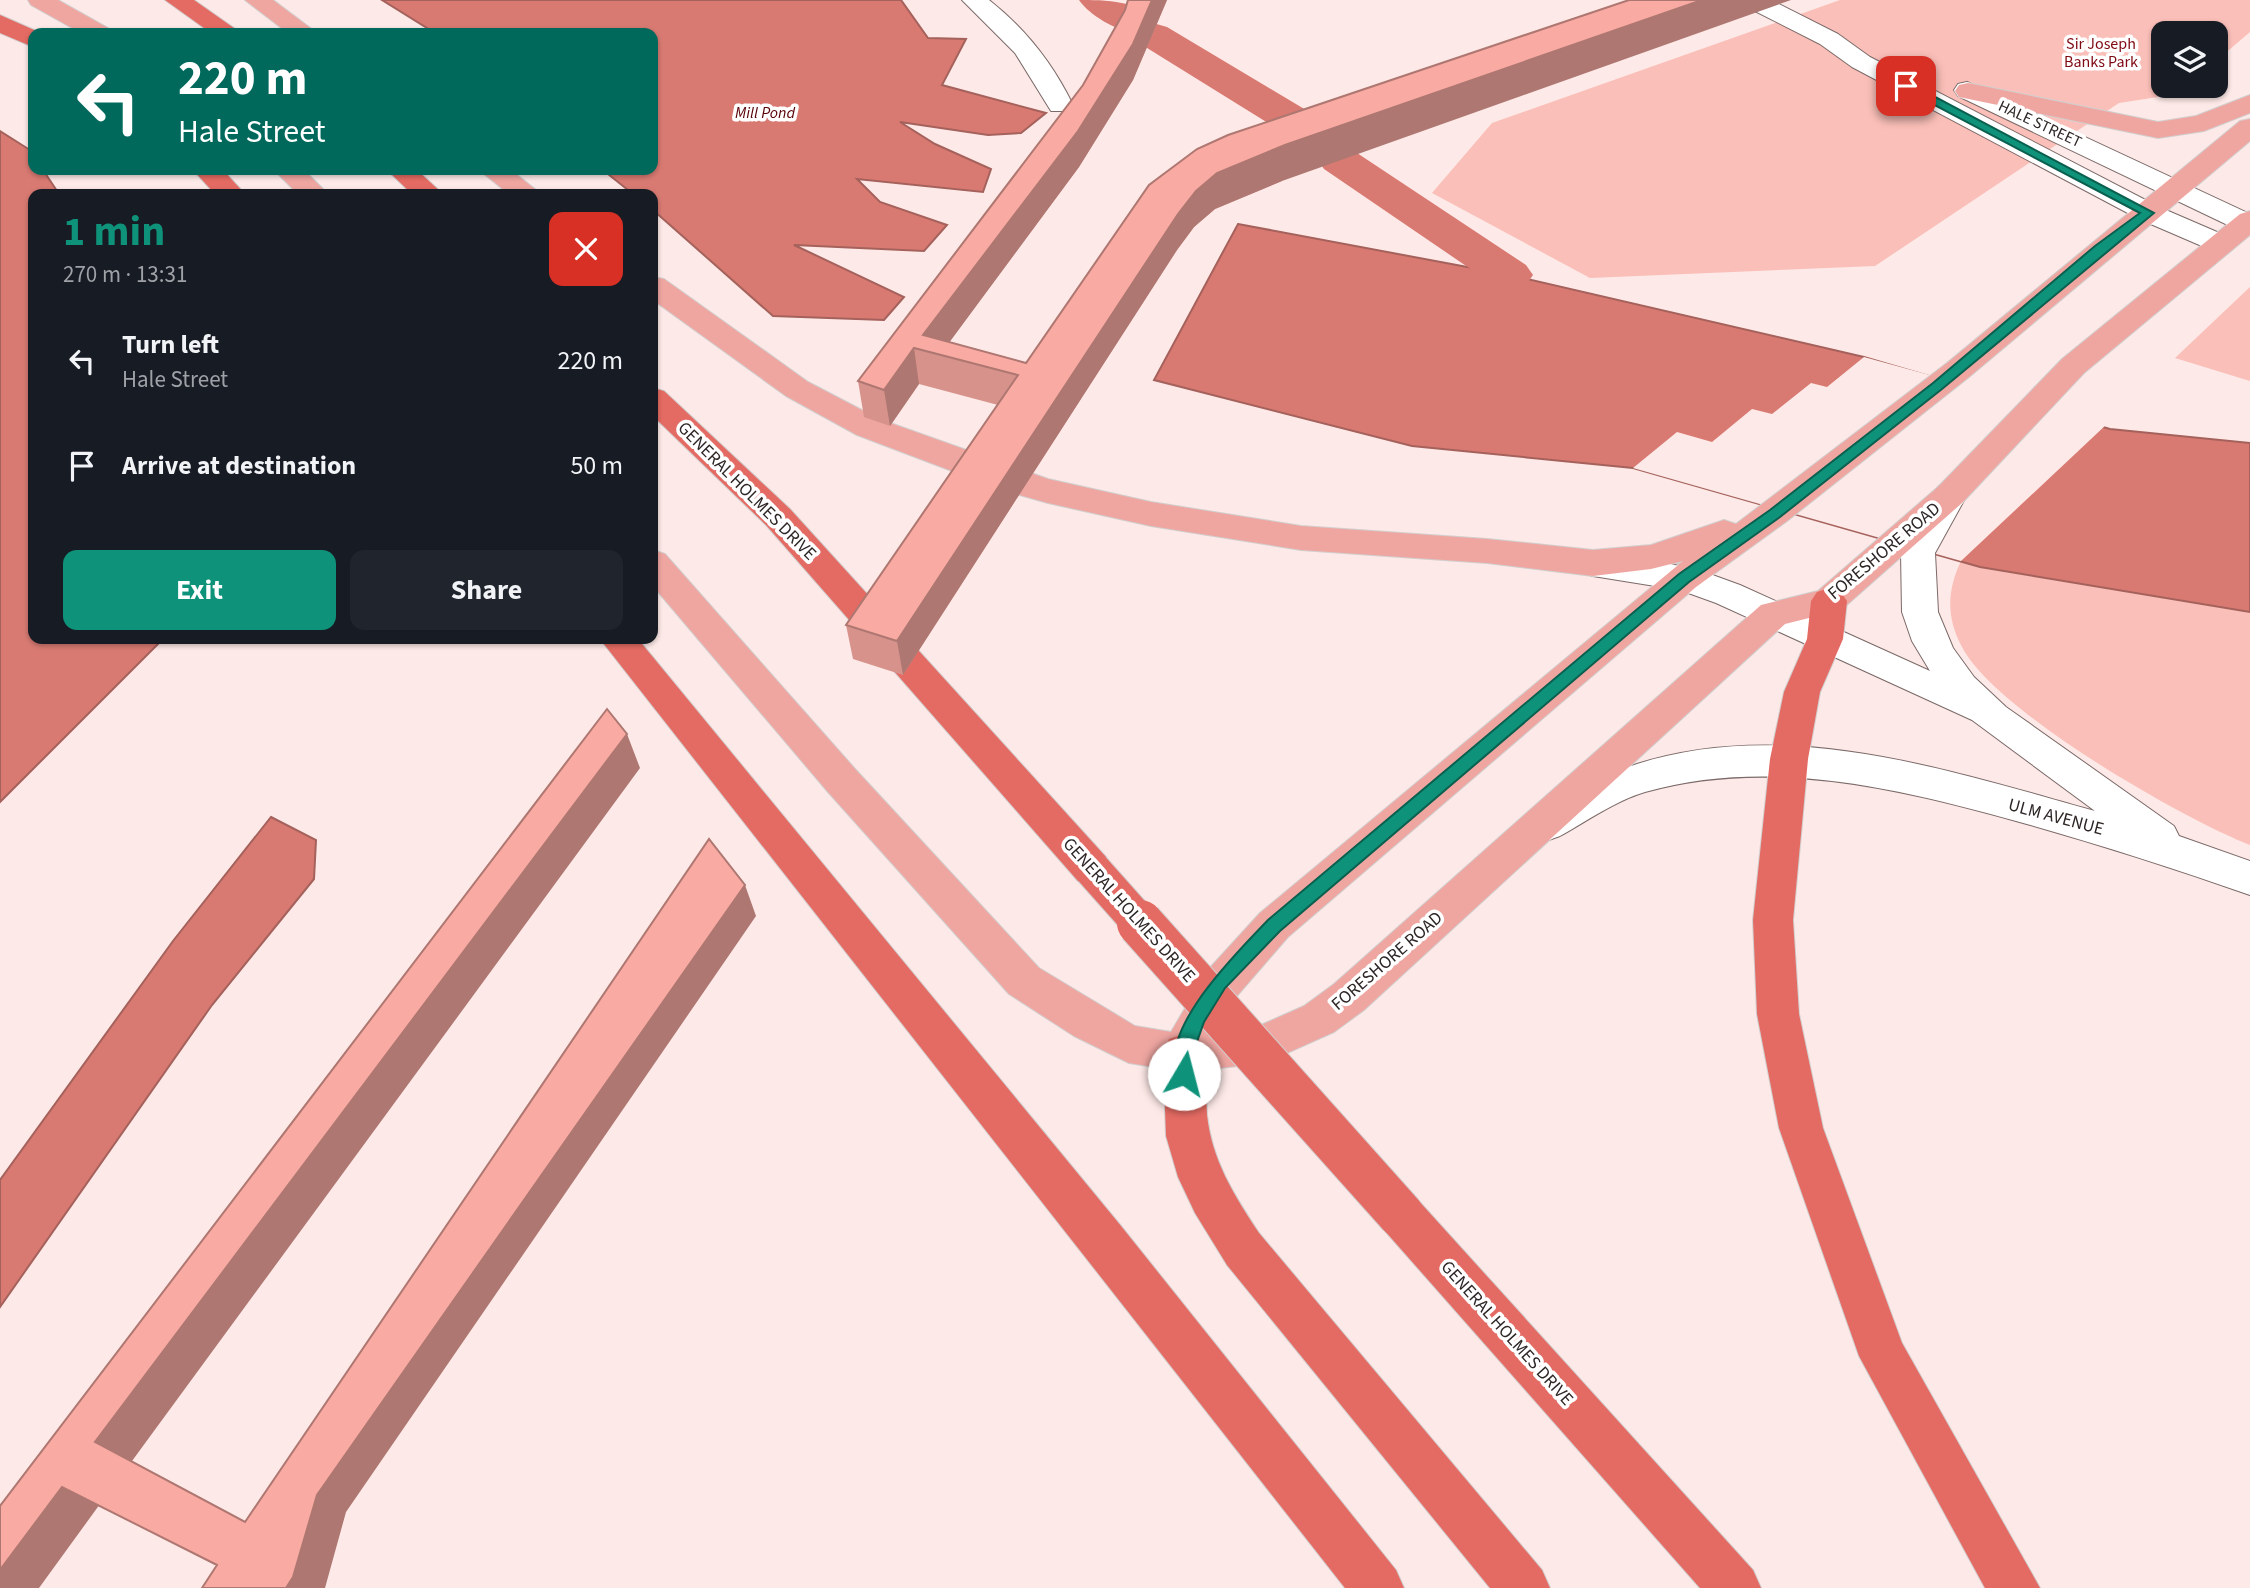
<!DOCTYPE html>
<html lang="en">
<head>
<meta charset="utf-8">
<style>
  body { margin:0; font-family:"Source Sans 3",sans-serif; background:#20242c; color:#f1f3f6; height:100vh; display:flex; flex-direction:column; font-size:26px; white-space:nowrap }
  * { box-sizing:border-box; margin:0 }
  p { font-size:23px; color:#9ea1a6 }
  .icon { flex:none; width:38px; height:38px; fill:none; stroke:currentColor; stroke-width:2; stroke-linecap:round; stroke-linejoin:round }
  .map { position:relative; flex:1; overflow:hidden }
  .panel { position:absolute; left:28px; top:189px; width:630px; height:455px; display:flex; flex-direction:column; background:#171b24; border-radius:14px; box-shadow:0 2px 5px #0004 }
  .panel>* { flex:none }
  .hud { position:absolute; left:28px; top:28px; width:630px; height:147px; border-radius:14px; box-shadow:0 2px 5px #0004; background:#00695c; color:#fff; overflow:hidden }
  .controls { position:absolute; left:2151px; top:21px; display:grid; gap:14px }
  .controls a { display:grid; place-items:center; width:77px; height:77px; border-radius:14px; background:#171b24; box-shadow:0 2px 5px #0004; font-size:35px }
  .pin { position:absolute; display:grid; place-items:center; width:60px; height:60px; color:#fff; margin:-30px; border-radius:14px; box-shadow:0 4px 10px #0006 }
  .me { position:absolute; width:77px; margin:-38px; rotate:8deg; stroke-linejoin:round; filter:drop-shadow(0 0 5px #0008) }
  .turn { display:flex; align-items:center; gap:24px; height:147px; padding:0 35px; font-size:32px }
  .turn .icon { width:91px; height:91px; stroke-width:2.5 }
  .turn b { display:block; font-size:49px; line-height:60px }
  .round { display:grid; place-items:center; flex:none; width:74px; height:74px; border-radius:14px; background:#20242c }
  .headline { display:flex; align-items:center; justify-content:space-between; height:119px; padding:0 35px }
  h1 { font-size:42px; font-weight:700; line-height:52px; color:#0f927a }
  .primary-button { display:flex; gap:14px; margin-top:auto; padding:14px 35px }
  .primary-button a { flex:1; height:80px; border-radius:14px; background:#0f927a; color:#fff; font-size:28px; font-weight:700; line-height:80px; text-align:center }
  .primary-button a+a { background:#20242c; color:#f1f3f6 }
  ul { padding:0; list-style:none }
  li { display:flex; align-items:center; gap:21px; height:105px; padding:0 35px }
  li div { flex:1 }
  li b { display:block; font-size:26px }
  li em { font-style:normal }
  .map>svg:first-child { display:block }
  .green { fill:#fabfb8 }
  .water { fill:#d87a72; stroke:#a5615b; stroke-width:2 }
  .pier { fill:#fde9e7 }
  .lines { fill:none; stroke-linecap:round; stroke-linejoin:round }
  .canal { fill:#d87a72; fill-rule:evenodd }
  .minor-casing { stroke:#7b6a68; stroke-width:2 }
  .major-casing { stroke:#d1cfcf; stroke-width:2 }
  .highway-casing { stroke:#d1cfcf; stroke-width:2 }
  .minor { fill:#fff; fill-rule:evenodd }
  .major { fill:#efa6a1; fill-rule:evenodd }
  .highway { fill:#e46b63; fill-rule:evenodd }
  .highway-bridge-far1-casing { stroke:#d1cfcf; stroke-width:38; stroke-linecap:butt }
  .highway-bridge-casing { stroke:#d1cfcf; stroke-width:48; stroke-linecap:butt }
  .highway-bridge-far1 { stroke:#e46b63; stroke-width:36 }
  .highway-bridge { stroke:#e46b63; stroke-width:46 }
  .wall { fill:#d6928b }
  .shaded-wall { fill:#ae7771 }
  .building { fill:#f9aaa2; stroke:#ae7771; stroke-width:2 }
  .route { fill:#0f927a; stroke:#0a5f4f; stroke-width:2 }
  .labels { text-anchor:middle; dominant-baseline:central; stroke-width:7; stroke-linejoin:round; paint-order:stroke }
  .far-park-label { font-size:16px; fill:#7f0912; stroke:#fff }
  .far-water-label { font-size:16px; font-style:italic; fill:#590007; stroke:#fff }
  .far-street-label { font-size:16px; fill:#2d2625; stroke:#fff }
  .street-label { font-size:18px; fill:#2d2625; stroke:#fff }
</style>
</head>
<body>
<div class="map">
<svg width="2250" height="1588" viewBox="0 0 2250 1588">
  <rect width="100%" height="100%" fill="#fde9e7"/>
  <path class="green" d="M1840,0H2250V32L2216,61V33H2163V86H2187L2177,94L2119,103L1875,266L1590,278L1432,193L1492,123Z
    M2250,287V381L2175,358Z
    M1961,561L1980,567L2250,612V845C2181,818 1995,711 1962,647C1946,617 1947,591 1961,561Z"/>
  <path class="water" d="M382,0H901L928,38L966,39L942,85L1046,113L1021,133L988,135L900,122L935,144L991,169L983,192L857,179L880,202L947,225L924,251L794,245L904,297L884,320L773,316L653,210V194H633L603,170H653V33H435Z
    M0,131L30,150L33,170H43L59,194H33V639H163L0,802Z
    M1238,224L1510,275L1864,357L2110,429L2250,443V612L1980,567L1633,468L1412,446L1154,380Z
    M271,817L316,840L314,879L212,1005L0,1307V1180L173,941Z"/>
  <path class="pier" d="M1864,357L2107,424L1961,561L1633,468L1677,432L1712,442L1752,409L1772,414L1811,383L1827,387Z"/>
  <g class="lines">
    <path class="canal" d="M1079,0C1103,0 1144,0 1153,23L1167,27L1306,110L1337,141L1331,149L1339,147L1354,151L1526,265L1533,275L1526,285L1510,289L1494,285L1324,169L1318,160L1323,152L1301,150L1276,128L1139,43L1134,34C1115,29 1090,16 1079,0Z"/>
    <defs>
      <path id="minor" d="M962,0H989C1026,29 1053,64 1073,105L1069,111H1051L1015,53Z
        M1740,0H1771L1838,34L1870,57L2159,207L2231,238L2236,244L2231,250L2221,253L2211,250L2139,219L1852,67L1820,44L1743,5Z
        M1967,82L2250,214V231L2236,229L1958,96L1954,90L1958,84Z
        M1950,483L1962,487L1967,495L1935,553L1938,612L1953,648L1974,677L2006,707L2174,826L2179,836L2250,861V895C2173,868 2095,843 2016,821C1896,788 1769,757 1645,792C1615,801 1587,821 1560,836L1546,841L1532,836L1526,825L1532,814C1567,795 1600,776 1637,764C1788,716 1950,771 2095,811L1972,720L1716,603L1680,590L1593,576L1581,572L1576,563L1581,554L1593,550L1696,569L1740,585L1930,671L1912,641L1902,612L1901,553L1938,487Z"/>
      <path id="major" d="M28,0H58L108,28L112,33H81L31,5Z
        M245,0H273L317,33H288Z
        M1968,83L2158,122L2196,116L2250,95V113L2204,131L2158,138L1959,97L1955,91L1959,85Z
        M2250,119V141L1969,377L1787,521L1696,587L1288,937L1236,997L1215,1030L1261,1025L1304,1006L1334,984L1761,605L1818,591L1938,487L2062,359L2240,214L2250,211V235L2084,373L1962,503L1841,610L1785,624L1364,1010L1334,1032L1265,1063L1184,1072L1129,1063L1074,1036L1009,994L828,792L653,586V550L665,554L856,770L1039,968L1135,1026L1171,1032L1207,971L1260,913L1683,561L1651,569L1593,576L1487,563L1301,550L1151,526L1048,503L1002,490L857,435L786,396L653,300V277L664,279L808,382L879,419L1048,479L1151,502L1301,526L1487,539L1593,550L1651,545L1724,520L1736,524L1947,363L2240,121Z
        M274,170H304L328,194H298Z
        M479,170H511L541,194H509Z"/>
      <path id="highway" d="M165,0H194L241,33H211Z
        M0,15L41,33H33V47L0,33Z
        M193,170H223L245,194H215Z
        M387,170H417L443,194H412Z
        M653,388L664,391L790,509L1106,857L1112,869L1106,881L1092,886L1078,881L766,525L653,416Z
        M1829,588L1841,592L1847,601L1843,639L1820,692L1808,759L1793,920L1799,1014L1823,1128L1902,1343L2040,1588H1985L1859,1356L1779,1128L1757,1014L1753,920L1770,759L1784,692L1807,639L1811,601L1817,592Z
        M600,639H638L1121,1226L1396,1570L1404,1588H1345Z
        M1184,1034L1199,1039C1210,1062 1205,1089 1207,1115C1212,1161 1234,1195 1259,1233L1542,1570L1550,1588H1490L1227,1265L1195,1213L1178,1177L1166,1136L1163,1053L1169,1039Z
        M1401,1193L1417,1199L1753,1570L1761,1588H1700L1385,1231L1378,1215L1385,1199Z"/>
    </defs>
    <use href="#minor" class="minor-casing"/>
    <use href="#major" class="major-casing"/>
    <use href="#highway" class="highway-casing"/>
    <use href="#minor" class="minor"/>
    <use href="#major" class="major"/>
    <use href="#highway" class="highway"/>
    <defs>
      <path id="highway-bridge-far1" d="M1092,869L1141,924"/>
      <path id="highway-bridge" d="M1140,923L1401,1215"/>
    </defs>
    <use href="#highway-bridge-far1" class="highway-bridge-far1-casing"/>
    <use href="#highway-bridge" class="highway-bridge-casing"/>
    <use href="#highway-bridge-far1" class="highway-bridge-far1"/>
    <use href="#highway-bridge" class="highway-bridge"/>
  </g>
  <path class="wall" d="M1128,0H1167L1133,80L1079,167L949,342L1026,363L1149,185L1282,181L1215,209L1194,227L1177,250L903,675L853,659L846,625L998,405L919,384L890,426L864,417L858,381L1083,85L1125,10Z"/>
  <path class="shaded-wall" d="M1152,0H1167L1133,80L1079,167L940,355L923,335Z
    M1702,0H1791L1282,181L1215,209L1194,227L1177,250L903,675L897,641L1178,214L1196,191L1217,173L1285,145Z
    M914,348L919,384L890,426L884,390Z
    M627,734L640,768L132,1461L277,1538L95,1442Z
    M745,885L756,916L346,1512L325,1588H286L317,1495Z
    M62,1487L100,1504L39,1588H0V1570Z"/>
  <path class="building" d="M1128,0H1152L1133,44L1078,131L923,335L1026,363L1149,185L1197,149L1228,135L1629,0H1702L1285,145L1217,173L1196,191L1178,214L897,641L846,625L1018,375L914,348L884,390L858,381L1083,85L1125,10Z
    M607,709L627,734L95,1442L245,1522L709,839L745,885L317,1495L293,1577L286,1588H202L217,1565L62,1487L0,1570V1506Z"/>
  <path class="route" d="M1902,83H1909L2154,213L1942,389L1780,517L1689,582L1280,931L1225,988L1204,1022L1193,1053L1190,1080H1178C1155,1031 1238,952 1268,920L1679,574L1770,510L1933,383L2095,246L2140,213L1902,88Z"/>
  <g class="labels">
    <g class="far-park-label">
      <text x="2101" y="44">Sir Joseph<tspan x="2101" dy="18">Banks Park</tspan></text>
    </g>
    <g class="far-water-label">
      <text x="765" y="113">Mill Pond</text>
    </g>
    <g class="far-street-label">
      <text transform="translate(2040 124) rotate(25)">HALE STREET</text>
    </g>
    <g class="street-label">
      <text transform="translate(747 491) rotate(45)">GENERAL HOLMES DRIVE</text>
      <text transform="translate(1884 551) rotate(-40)">FORESHORE ROAD</text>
      <text transform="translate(2056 817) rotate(15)">ULM AVENUE</text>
      <text transform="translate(1129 910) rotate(48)">GENERAL HOLMES DRIVE</text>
      <text transform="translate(1387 961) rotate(-41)">FORESHORE ROAD</text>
      <text transform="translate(1507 1333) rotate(48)">GENERAL HOLMES DRIVE</text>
    </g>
  </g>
</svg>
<div class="controls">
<a><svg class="icon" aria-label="layers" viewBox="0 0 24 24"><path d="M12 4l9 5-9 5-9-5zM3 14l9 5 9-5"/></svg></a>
</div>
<div class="pin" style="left:1906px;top:86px;background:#d93025"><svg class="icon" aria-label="arrive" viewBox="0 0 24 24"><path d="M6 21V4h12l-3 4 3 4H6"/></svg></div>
<svg class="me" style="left:1184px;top:1074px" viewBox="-20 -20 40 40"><circle r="19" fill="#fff"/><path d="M0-13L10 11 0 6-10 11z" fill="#0f927a"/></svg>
<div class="hud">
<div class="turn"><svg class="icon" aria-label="left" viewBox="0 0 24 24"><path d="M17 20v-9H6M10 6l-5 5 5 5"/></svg><div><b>220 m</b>Hale Street</div></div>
</div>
<section class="panel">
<div class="headline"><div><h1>1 min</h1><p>270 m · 13:31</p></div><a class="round" style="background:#d93025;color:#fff"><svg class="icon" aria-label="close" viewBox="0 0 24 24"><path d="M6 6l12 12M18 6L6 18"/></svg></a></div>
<ul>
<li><svg class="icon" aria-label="left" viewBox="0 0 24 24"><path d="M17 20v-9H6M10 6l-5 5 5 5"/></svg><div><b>Turn left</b><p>Hale Street</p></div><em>220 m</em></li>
<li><svg class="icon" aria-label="arrive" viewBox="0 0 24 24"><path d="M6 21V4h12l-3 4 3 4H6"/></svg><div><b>Arrive at destination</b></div><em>50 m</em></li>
</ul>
<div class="primary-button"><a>Exit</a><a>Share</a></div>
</section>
</div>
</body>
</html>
